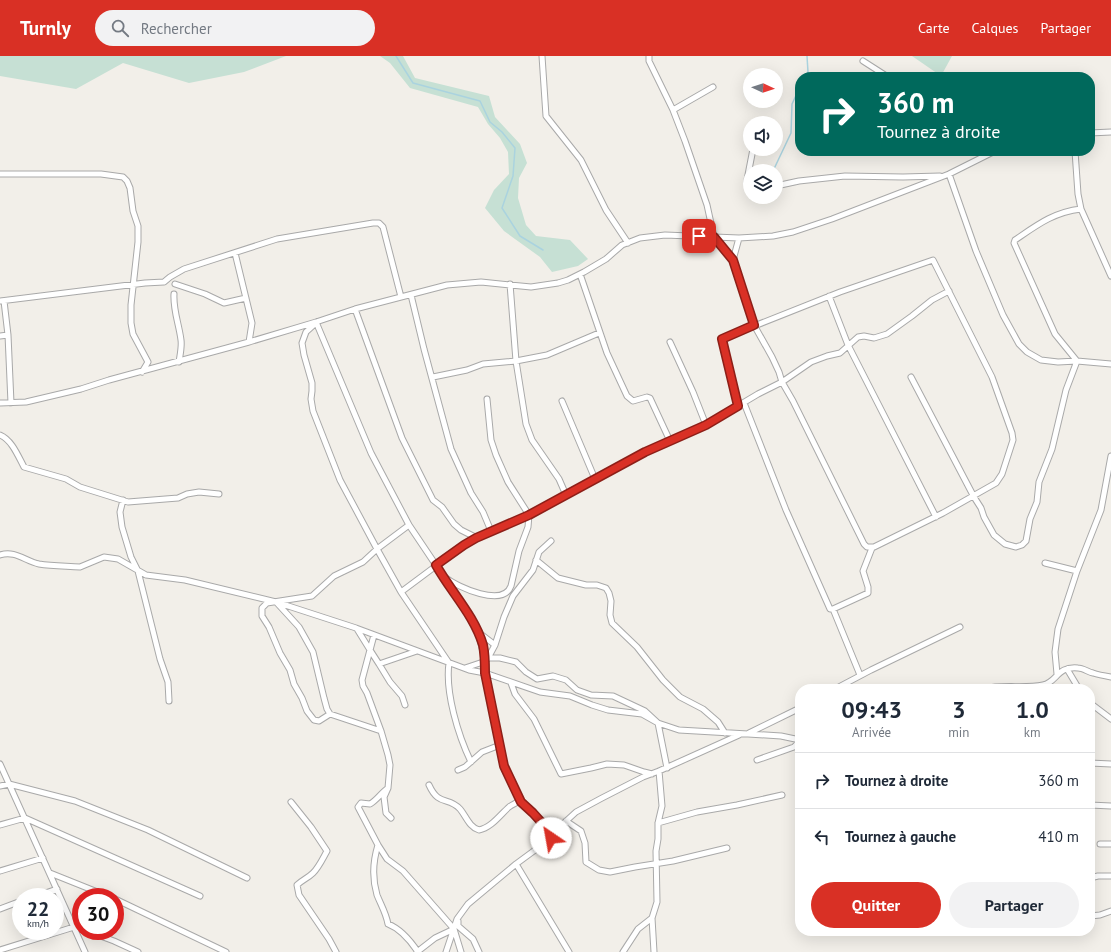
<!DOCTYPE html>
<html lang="fr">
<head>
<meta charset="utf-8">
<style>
  body { margin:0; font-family:"PT Sans",sans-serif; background:#f2f2f3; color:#1f2937; height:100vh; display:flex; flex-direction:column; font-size:15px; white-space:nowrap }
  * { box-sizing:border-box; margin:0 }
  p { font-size:13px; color:#747a83 }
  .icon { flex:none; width:22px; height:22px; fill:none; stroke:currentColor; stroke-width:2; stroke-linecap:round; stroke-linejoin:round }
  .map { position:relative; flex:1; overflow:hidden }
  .side { position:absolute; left:795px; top:628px; width:300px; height:252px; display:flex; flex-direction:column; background:#fff; border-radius:16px; box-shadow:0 4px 16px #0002 }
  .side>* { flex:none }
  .banner { position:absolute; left:795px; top:16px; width:300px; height:84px; border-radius:16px; box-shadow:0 4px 16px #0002; background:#00695c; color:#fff; overflow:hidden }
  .needle { width:26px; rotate:93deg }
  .fabs { position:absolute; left:743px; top:12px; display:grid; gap:8px }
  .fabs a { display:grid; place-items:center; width:40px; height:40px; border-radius:50%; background:#fff; box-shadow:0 4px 16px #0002; font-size:20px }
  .speed { position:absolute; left:12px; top:832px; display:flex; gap:8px; font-size:20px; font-weight:700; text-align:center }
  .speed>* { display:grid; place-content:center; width:52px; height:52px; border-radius:50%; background:#fff; box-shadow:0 4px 16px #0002; line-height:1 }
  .speed small { font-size:10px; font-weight:400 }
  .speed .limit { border:6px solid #d22; background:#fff; color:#111 }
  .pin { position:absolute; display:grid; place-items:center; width:34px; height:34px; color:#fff; margin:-17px; border-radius:8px; box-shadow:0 2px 6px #0006 }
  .me { position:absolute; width:44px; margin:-22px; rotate:327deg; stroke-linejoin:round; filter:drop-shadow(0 0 3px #0008) }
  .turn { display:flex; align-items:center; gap:14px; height:84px; padding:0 16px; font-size:18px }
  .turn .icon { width:52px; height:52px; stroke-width:2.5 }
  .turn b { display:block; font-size:28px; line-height:34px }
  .eta { display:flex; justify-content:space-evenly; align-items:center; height:68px; text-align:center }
  .eta b { font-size:24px; font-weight:600; line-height:28px }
  .action { display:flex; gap:8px; margin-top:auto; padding:8px 16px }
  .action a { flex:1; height:46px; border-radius:24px; background:#d93025; color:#fff; font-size:16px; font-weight:600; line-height:46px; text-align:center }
  .action a+a { background:#f2f2f3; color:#1f2937 }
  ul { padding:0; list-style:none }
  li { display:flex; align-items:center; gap:12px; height:56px; padding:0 16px; border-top:1px solid #e0e1e3 }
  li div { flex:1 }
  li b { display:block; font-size:15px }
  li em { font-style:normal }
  header { display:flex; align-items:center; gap:24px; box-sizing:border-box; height:56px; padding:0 20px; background:#d93025; color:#fff }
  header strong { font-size:19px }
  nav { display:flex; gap:22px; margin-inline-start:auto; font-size:14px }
  .search { width:280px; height:36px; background:#f2f2f3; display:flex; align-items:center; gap:10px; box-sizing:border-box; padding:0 14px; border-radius:22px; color:#747a83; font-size:15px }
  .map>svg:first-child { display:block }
  .wetland { fill:#c6e0d4 }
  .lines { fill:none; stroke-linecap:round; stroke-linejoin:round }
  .stream { stroke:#aad3df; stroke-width:1.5 }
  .minor-casing { stroke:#a9a9a9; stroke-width:7 }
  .minor { stroke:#fff; stroke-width:5 }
  .route-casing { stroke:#8d1f18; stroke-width:10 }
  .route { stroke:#d93025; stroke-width:7 }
</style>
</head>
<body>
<header>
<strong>Turnly</strong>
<div class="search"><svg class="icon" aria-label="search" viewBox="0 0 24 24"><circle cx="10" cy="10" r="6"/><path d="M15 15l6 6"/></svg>Rechercher</div>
<nav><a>Carte</a><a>Calques</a><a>Partager</a></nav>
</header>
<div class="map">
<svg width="1111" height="896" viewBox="0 0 1111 896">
  <rect width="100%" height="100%" fill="#f2efe9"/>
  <path class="wetland" d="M0,0H286L244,16L189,27L123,7L76,33L0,20Z
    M380,0H403L415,22L489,40L495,61L520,88L527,107L519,122L518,142L526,169L536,180L570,184L588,203L578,210L552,216L540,201L504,175L485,152L494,134L509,118L508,96L500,82L488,68L478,51L410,32L390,7Z
    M912,0H952L941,20Z"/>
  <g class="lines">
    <path class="stream" d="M396,0L413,27L480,45L490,66L502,76L515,92L513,120L502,152L520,180L543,194
      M805,21L808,16L807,0
      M773,115L791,77L792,48L800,31"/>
    <defs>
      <path id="minor" d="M542,0L546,60L581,104L606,154L628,187
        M649,0V5L673,54L685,85L707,149L714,181L733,204
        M863,5L888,21
        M673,54L713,31
        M1090,77L1111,76
        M1075,95L1078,138L1081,153L1111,220
        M0,118H101L123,121L127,125L130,132L133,155L138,170V186L131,249V267L133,278L148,306L142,316
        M949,118L976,195L1003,259L1019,288L1027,296L1041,304L1058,306L1077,305L1111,308
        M750,130L747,127V124L753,93
        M776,130L799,125L845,120L903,121L940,120
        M235,197L252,267L249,286
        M580,218L607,297L627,340L633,345L647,341L650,342L670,385
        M175,228L205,238L224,247L246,242
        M510,228L516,305L526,368L532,384L559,423L566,439
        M174,238C173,254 179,268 181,284C182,291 180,299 179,306
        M411,239L424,293L451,393L471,437L483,456L491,475
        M829,240L848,289L936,461
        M0,245L145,227L164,226L170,221L184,213L277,183L373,167H379L383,171L401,241
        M4,245L8,279L11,347
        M355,253L402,382L433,444L442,451L454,468L461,474L477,482
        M316,266L371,397L409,469L456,539L478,576L485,603V617L504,710L509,722L521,745L533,757L552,778V780L550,783L516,808L468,848L457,863L446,896
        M316,267L306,276L302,287L304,299L312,327V335L311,343L313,355L340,424L377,493L401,536L449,607C445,636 458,679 471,706
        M0,280L8,279
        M670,286L693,336L706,369
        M433,321L467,314L483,308L516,305L547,299L599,277
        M911,321L974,441L981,452L984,461L994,479L1005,488L1016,491L1022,489L1026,485L1030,463L1037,446L1039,426L1052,393L1066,334L1077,305L1055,278L1014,187L1015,184C1037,169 1054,156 1081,153
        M562,345L595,423
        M0,347L26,346L81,333L109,324L249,286L316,266L355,253L447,229L481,226L531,231L558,227L568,224L584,216L606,203L622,189L640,182L665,179L739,182L773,180L793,176L832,163L949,118L995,95
        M744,347L786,454L830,553H833L868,537V531L863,515L872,492
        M738,350L722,285L724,282L840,236L933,204L992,321L1012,377L1013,384L1002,418L996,427L943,457L874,491H867L864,488L793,345L782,326L779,316L772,301L754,269L733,204L739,182
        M0,379C12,384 18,400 24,411L66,423L80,431L128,446L178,442L187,438L199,436L219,438
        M123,444L120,456L122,471L131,501L138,515L160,603L168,626L169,645
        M0,499C15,494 25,505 39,508C52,510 66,510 80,511L104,501L118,503L146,519L185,524L276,546L356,572L469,614L485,617L540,636L570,640L592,649L608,654L642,658L658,667L679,674L748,678L781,680L800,684
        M536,504L558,522L586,529H597L606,532L609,537L611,545L610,559L612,567L637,591L663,624L680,641L703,653L718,666L725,677
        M1045,507L1077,515
        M446,522C458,531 503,552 511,530L519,495L528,471L529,459L508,426L496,399L491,384L487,343
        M401,536L464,489L491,475L529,459L657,390L706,369L758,338L782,326L811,306L827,300L840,297L858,281L864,280L874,282L887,278L912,260L932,244L949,235
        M277,547L299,571L313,596L324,642L327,653L330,658L381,675
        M833,553L860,619
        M357,573L370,594L362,624L363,630L367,637L381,675L388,699L390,709L388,732
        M478,576L495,589
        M374,579L370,594L379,608L417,595
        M488,602H500L516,606L526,616L537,623L553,620L566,624L577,634L591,639L613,640L645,655L658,667L667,712
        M379,608L390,626L402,640L405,649
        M465,612L486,605L488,602L495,589L504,561L513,540L533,514L539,496L551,485
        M1067,613L1079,633
        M1057,618L1055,596L1058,573L1077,515L1101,454L1111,400
        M511,627L515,638L534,663L561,718L591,712L607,708L624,709L644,716L652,718
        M835,633L871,614L960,571
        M984,633C1003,628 1024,633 1043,629C1058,626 1056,610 1078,612C1083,612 1088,616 1093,617C1099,619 1105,620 1111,621
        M1090,647L1111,663
        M330,658L319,665L314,664L307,655L302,642L294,628L290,614L280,597L269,571L262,560V552L267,547L312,540L334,520L363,506L377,493L409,469
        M749,677L800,652
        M757,704L794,691L800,685
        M1090,707L1111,708
        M0,708L85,896
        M458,714L465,711L482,696L500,689
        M429,729C439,751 448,740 460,753C466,760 469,771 479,774C491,772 500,759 509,751C513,748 517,747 520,744
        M0,730L9,728L75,745L148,774L247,822
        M291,746L311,771L327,795C323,802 319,811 313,817C308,822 302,824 297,829L299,839L329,883L336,896
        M1090,749L1111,750
        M566,765L581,775L585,787L586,806L599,814L610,816L635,811L673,805L727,792
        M658,767L697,756L737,749L782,739
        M0,769L25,762L200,840
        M552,778L576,756L602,742L643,721L659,715L739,679
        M1100,788H1111
        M378,789L358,751L361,747L370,748C377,744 381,737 388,732L384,741L386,757L391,762
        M516,808L569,896
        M0,815L43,802
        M50,817L110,841
        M1090,822L1098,820H1111
        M34,841L57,833
        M115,843L226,896
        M0,853L21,845
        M1090,860L1100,859L1111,855
        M458,865V870L473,883L479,896
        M87,875L114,885L138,896
        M0,894L74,871L81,873
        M417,896L435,882L454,873
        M418,896C410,884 401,873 388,868C386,857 381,849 377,839C372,822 373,805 378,789L387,803L403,815L454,873L461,896
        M623,896L638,873L652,862
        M654,896L652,862L657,846L656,795L658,783V767L662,750L659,715"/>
    </defs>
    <use href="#minor" class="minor-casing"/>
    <use href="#minor" class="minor"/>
  </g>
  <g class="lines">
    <defs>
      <path id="route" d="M551,782L552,778L533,757L521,746L504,710L485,617C485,607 485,599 483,589C474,559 451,536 436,509L464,489L476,482L529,459L645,396L706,369L738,350L722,283L754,269L733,204L714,181L699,180"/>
    </defs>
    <use href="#route" class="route-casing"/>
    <use href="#route" class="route"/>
  </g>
</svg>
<div class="fabs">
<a><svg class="needle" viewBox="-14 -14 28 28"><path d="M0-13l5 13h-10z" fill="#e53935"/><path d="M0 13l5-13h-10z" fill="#747a83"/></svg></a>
<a><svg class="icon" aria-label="sound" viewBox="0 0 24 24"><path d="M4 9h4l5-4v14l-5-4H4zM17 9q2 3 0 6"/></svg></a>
<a><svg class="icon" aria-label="layers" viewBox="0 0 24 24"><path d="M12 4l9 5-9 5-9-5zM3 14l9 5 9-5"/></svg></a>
</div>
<div class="speed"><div>22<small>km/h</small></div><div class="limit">30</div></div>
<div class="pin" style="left:699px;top:180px;background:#d93025"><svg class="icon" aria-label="arrive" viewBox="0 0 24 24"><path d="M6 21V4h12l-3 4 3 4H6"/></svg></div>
<svg class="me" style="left:551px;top:782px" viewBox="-20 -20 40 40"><circle r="19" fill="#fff"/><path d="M0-13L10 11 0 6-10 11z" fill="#d93025"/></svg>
<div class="banner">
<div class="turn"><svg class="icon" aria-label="right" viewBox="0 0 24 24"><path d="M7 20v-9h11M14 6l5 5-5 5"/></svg><div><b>360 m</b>Tournez à droite</div></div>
</div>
<section class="side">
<div class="eta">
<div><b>09:43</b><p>Arrivée</p></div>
<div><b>3</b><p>min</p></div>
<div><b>1.0</b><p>km</p></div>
</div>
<ul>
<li><svg class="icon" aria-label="right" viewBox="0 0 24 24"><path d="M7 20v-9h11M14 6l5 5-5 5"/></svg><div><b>Tournez à droite</b></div><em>360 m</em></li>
<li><svg class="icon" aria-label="left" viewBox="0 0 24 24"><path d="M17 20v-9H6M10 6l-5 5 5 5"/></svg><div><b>Tournez à gauche</b></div><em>410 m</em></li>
</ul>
<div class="action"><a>Quitter</a><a>Partager</a></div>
</section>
</div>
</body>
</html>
